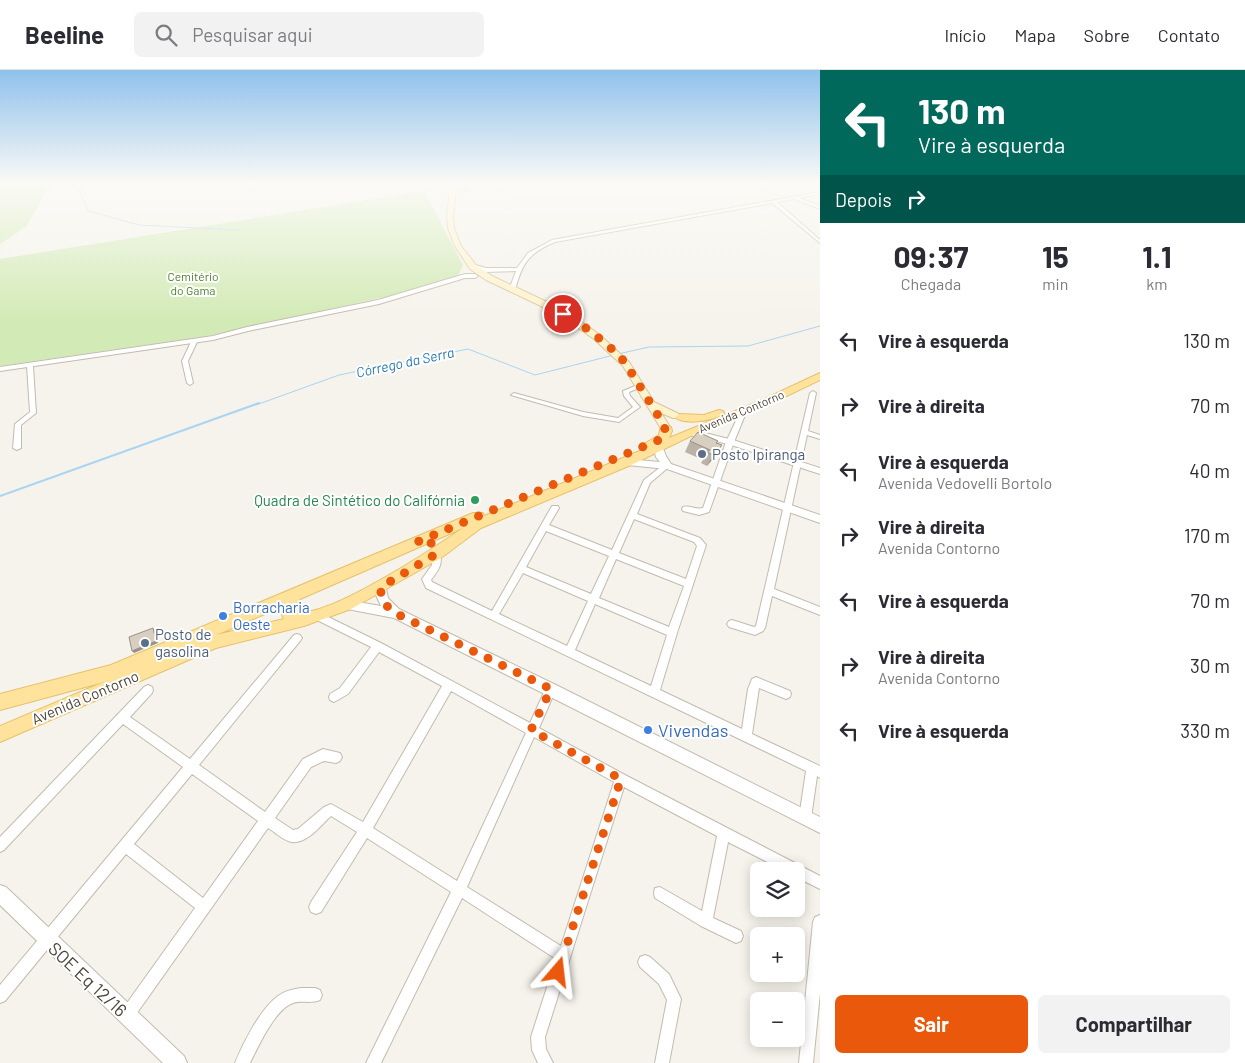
<!DOCTYPE html>
<html lang="pt">
<head>
<meta charset="utf-8">
<style>
  body { margin:0; font-family:Barlow,sans-serif; background:#f2f2f3; color:#2b2b33; height:100vh; display:flex; flex-direction:column; font-size:19px; white-space:nowrap }
  * { box-sizing:border-box; margin:0 }
  p { font-size:16px; color:#7c7c81 }
  .icon { flex:none; width:28px; height:28px; fill:none; stroke:currentColor; stroke-width:2; stroke-linecap:round; stroke-linejoin:round }
  .map { position:relative; flex:1; overflow:hidden }
  .sheet { display:flex; flex-direction:column; background:#fff; width:425px }
  .sheet>* { flex:none }
  .banner { background:#00695c; color:#fff; overflow:hidden }
  .fabs { position:absolute; left:750px; top:792px; display:grid; gap:10px }
  .fabs a { display:grid; place-items:center; width:55px; height:55px; border-radius:8px; background:#fff; box-shadow:0 2px 12px #0003; font-size:25px }
  .pin { position:absolute; display:grid; place-items:center; width:42px; height:42px; color:#fff; margin:-21px; border:2px solid #fff; border-radius:50%; box-shadow:0 1px 5px #0007 }
  .me { position:absolute; width:55px; margin:-28px; rotate:17deg; stroke-linejoin:round; filter:drop-shadow(0 0 4px #0008) }
  .turn { display:flex; align-items:center; gap:18px; height:105px; padding:0 15px; font-size:22px }
  .turn .icon { width:65px; height:65px; stroke-width:2.5 }
  .turn b { display:block; font-size:35px; line-height:42px }
  .then { display:flex; align-items:center; height:48px; padding:0 15px; background:#0003; gap:10px; font-size:19px }
  .eta { display:flex; justify-content:space-evenly; align-items:center; height:85px; text-align:center }
  .eta b { font-size:30px; font-weight:700; line-height:35px }
  .action { display:flex; gap:10px; margin-top:auto; padding:10px 15px }
  .action a { flex:1; height:58px; border-radius:8px; background:#ea580c; color:#fff; font-size:20px; font-weight:700; line-height:58px; text-align:center }
  .action a+a { background:#f2f2f3; color:#2b2b33 }
  ul { padding:0; list-style:none }
  li { display:flex; align-items:center; gap:15px; height:65px; padding:0 15px }
  li div { flex:1 }
  li b { display:block; font-size:19px }
  li em { font-style:normal }
  header { display:flex; align-items:center; gap:30px; box-sizing:border-box; height:70px; padding:0 25px; background:#fff; border-bottom:1px solid #e1e1e2 }
  header strong { font-size:24px }
  nav { display:flex; gap:28px; margin-inline-start:auto; font-size:18px }
  .search { width:350px; height:45px; background:#f2f2f3; display:flex; align-items:center; gap:12px; box-sizing:border-box; padding:0 18px; border-radius:8px; color:#7c7c81; font-size:19px }
  main { display:flex; flex:1; min-height:0 }
  .map>svg:first-child { display:block }
  .green { fill:#d2eab5 }
  .lines { fill:none; stroke-linecap:round; stroke-linejoin:round }
  .stream-far1 { stroke:#a9d4f2; stroke-width:1 }
  .stream { stroke:#a9d4f2; stroke-width:2 }
  .minor-casing { stroke:#c2bbae; stroke-width:2 }
  .tertiary-casing { stroke:#c2bbae; stroke-width:2 }
  .secondary-casing { stroke:#d6c79b; stroke-width:2 }
  .primary-casing { stroke:#e6c16a; stroke-width:2 }
  .minor { fill:#fff; fill-rule:evenodd }
  .tertiary { fill:#fff; fill-rule:evenodd }
  .secondary { fill:#fff3cd; fill-rule:evenodd }
  .primary { fill:#ffe39c; fill-rule:evenodd }
  .wall { fill:#bab2a6 }
  .shaded-wall { fill:#979187 }
  .building { fill:#d8cfc1; stroke:#979187 }
  .route { stroke:#ea580c; stroke-width:9; stroke-dasharray:0 16.2 }
  .service-dot { fill:#5c6f8a; stroke:#fff; stroke-width:2 }
  .leisure-dot { fill:#2e9e5b; stroke:#fff; stroke-width:2 }
  .shop-dot { fill:#3f7fe0; stroke:#fff; stroke-width:2 }
  .labels { text-anchor:middle; dominant-baseline:central; stroke-width:4; stroke-linejoin:round; paint-order:stroke }
  .far-park-label { font-size:12px; fill:#4a7f2a; stroke:#fff }
  .far-street-label { font-size:12px; fill:#4b4439; stroke:#fff }
  .far-water-label { font-size:14px; font-style:italic; fill:#2e7ab2; stroke:#fff }
  .service-label { font-size:15px; fill:#4e5e75; stroke:#fff; text-anchor:start }
  .leisure-label { font-size:15px; fill:#27864d; stroke:#fff; text-anchor:end }
  .shop-label { font-size:15px; fill:#366cbe; stroke:#fff; text-anchor:start }
  .street-label { font-size:15px; fill:#4b4439; stroke:#fff }
  .near-shop-label { font-size:18px; fill:#366cbe; stroke:#fff; text-anchor:start }
  .near-street-label { font-size:18px; fill:#4b4439; stroke:#fff }
</style>
</head>
<body>
<header>
<strong>Beeline</strong>
<div class="search"><svg class="icon" aria-label="search" viewBox="0 0 24 24"><circle cx="10" cy="10" r="6"/><path d="M15 15l6 6"/></svg>Pesquisar aqui</div>
<nav><a>Início</a><a>Mapa</a><a>Sobre</a><a>Contato</a></nav>
</header>
<main>
<div class="map">
<svg width="820" height="993" viewBox="0 0 820 993">
  <rect width="100%" height="100%" fill="#f6f3ec"/>
  <path class="green" d="M0,112H51L27,156L0,174Z
    M424,121L463,195L458,206L385,227L207,266L0,296V189Z"/>
  <g class="lines">
    <path class="stream-far1" d="M87,112L79,121L88,141L139,155L239,160
      M618,284L649,277L748,276L820,256
      M256,335L339,305L468,279L535,305L614,285"/>
    <path class="stream" d="M0,426L259,333"/>
    <defs>
      <path id="minor" d="M497,112H506L453,123L451,122Z
        M820,122V124L799,128L820,136V139L794,129L777,132L820,170V173L772,133L555,172C529,183 522,193 515,220L512,222L509,220L516,201L485,202L470,195L472,194L486,198H517L528,183L552,170Z
        M194,270L197,272L188,291L193,313L190,315L187,313L182,291L191,272Z
        M30,294L33,296L36,343L21,355V378L17,380L13,378L15,354L30,342L27,296Z
        M640,314L643,316L642,317L629,322L630,326L640,337L619,352L583,346L511,325L514,323L583,342L618,348L633,337L624,326L623,321Z
        M813,321L816,323L808,361L820,365V369L807,365L774,519L820,537V545L772,526L765,558L763,561L755,565L729,557L727,554L729,551L732,550L754,557L756,556L810,323Z
        M744,338L747,340L734,372L709,442L699,445L683,441L682,439L683,437C690,435 696,440 703,438L726,372L741,340Z
        M667,392L671,395L650,413L637,444L700,468L706,475L677,563L660,620L742,659L748,619L752,609L756,607L790,621L791,624L790,627L786,629L759,618L752,664L820,696V708L817,706L811,748L809,752L805,754L801,752L799,748L806,701L426,518L422,509L432,495L433,482H439C444,493 438,501 431,510L432,512L492,541L552,436H558L559,438L549,455L612,480L644,410ZM634,449L694,472L697,476L686,509L619,483ZM546,461L609,486L591,524L526,497ZM616,489L684,516L669,557L599,528ZM523,503L588,531L567,576L499,544ZM595,534L667,565L651,616L575,580Z
        M318,542L381,573L530,653L547,616L551,614L555,616L556,619L539,658L625,705L820,806V819L796,807V801H785L728,772L713,848L741,861L743,866L741,871L736,873L701,856L655,828L654,823L655,818L660,817L702,841L717,766L624,717L545,967L546,979L553,993H538L532,980L531,967L556,889L462,828L381,993H366L451,822L367,768L321,842L316,844L311,842L309,837L311,832L357,762L331,746C321,755 307,774 292,772C284,771 275,762 268,758L132,950L127,952L122,950L120,945L122,940L195,838L126,784L5,931L0,933V915L183,697L123,654L4,780L0,782V767L144,617L148,615L152,617L153,620L152,623L130,647L190,689L294,565L297,564L300,565L302,568L300,571L199,695L265,742L303,689L323,679L340,683L342,687L340,691L336,693L324,691L311,697L275,748L293,760L298,759L324,737L331,734L363,752L442,616L379,582L348,624L334,632L330,630L329,627L330,624L340,618L371,577L315,549L313,546L315,543ZM451,621L526,663L457,811L373,758ZM534,667L614,712L561,876L467,817ZM192,704L258,751L203,828L134,774Z
        M820,845V923L813,993H799L813,852L815,847Z
        M645,885L650,887L669,904L681,929L669,993H655L667,930L659,914L640,897L638,892L640,887Z
        M301,918H315L320,920L322,925L320,930C311,934 302,930 293,933C275,939 258,977 250,993H235C243,973 261,938 278,926C285,921 293,919 301,918Z"/>
      <path id="tertiary" d="M465,204H475L478,206L475,208H465L379,234L248,261L213,270L0,301V297L213,266L247,257L378,230Z
        M693,360L733,370L820,398V404L728,374L690,365L688,363Z
        M659,375L662,376L666,386L671,394L820,445V453L667,399L627,395L622,392L627,389L660,392L656,387L654,378Z
        M381,512L385,514L388,528L399,539L556,615L820,747V763L394,548L342,538L340,535L342,532L346,530L381,536L376,525L377,514Z
        M0,815L6,817L184,986L187,993H163L0,835Z"/>
      <path id="secondary" d="M451,112H457L453,145L454,158L461,176L476,195L492,206L566,241L600,265L629,292L654,332L679,344V348H673L661,343L669,355L664,358L660,357L623,296L594,269L560,245L486,210L470,199L455,176L448,158L447,145Z"/>
      <path id="primary" d="M820,303V310L770,334L693,365L631,395L481,458L441,488L351,539L304,556L216,578L0,672V656L104,612L0,640V624L111,595L473,443H483L484,446L649,377L644,374L659,365L661,355L665,354L671,357L672,361L669,368L762,330ZM463,458C434,478 327,549 296,542L293,536L300,529ZM279,538L284,549L216,565Z
        M719,340L723,341L724,343L723,345C711,350 685,356 675,347L680,344L704,345Z"/>
    </defs>
    <use href="#minor" class="minor-casing"/>
    <use href="#tertiary" class="tertiary-casing"/>
    <use href="#secondary" class="secondary-casing"/>
    <use href="#primary" class="primary-casing"/>
    <use href="#minor" class="minor"/>
    <use href="#tertiary" class="tertiary"/>
    <use href="#secondary" class="secondary"/>
    <use href="#primary" class="primary"/>
  </g>
  <path class="wall" d="M690,371L717,373L716,385L707,396L701,393L703,390L685,382Z"/>
  <path class="shaded-wall" d="M722,375L716,385L707,396L713,385Z
    M153,558L155,561L158,573L134,583L132,581Z"/>
  <path class="building" d="M698,362L718,371L716,373L722,375L713,385L707,382L710,380L690,371Z
    M153,558L156,571L132,581L129,567Z"/>
  <linearGradient id="sky" x2="0" y2="1"><stop stop-color="#8fc1ec"/><stop offset="0.45" stop-color="#fbfaf6"/><stop offset="1" stop-color="#fbfaf6" stop-opacity="0"/></linearGradient>
  <rect width="820" height="251" fill="url(#sky)"/>
  <g class="lines">
    <path class="route" d="M558,902L621,709L531,660L551,619L395,543C385,535 380,530 381,517L436,484L431,473L417,472L659,370L666,364L664,355L626,294L618,284L589,260L563,244"/>
  </g>
  <g class="service-dot">
    <circle cx="702" cy="384" r="5"/>
    <circle cx="145" cy="573" r="5"/>
  </g>
  <circle class="leisure-dot" cx="475" cy="430" r="5"/>
  <g class="shop-dot">
    <circle cx="223" cy="546" r="5"/>
    <circle cx="648" cy="660" r="5"/>
  </g>
  <g class="labels">
    <g class="far-park-label">
      <text x="193" y="206">Cemitério<tspan x="193" dy="14">do Gama</tspan></text>
    </g>
    <g class="far-street-label">
      <text transform="translate(741 341) rotate(-23)">Avenida Contorno</text>
    </g>
    <g class="far-water-label">
      <text transform="translate(405 292) rotate(-12)">Córrego da Serra</text>
    </g>
    <g class="service-label">
      <text x="712" y="384">Posto Ipiranga</text>
      <text x="155" y="564">Posto de<tspan x="155" dy="17">gasolina</tspan></text>
    </g>
    <g class="leisure-label">
      <text x="465" y="430">Quadra de Sintético do Califórnia</text>
    </g>
    <g class="shop-label">
      <text x="233" y="537">Borracharia<tspan x="233" dy="17">Oeste</tspan></text>
    </g>
    <g class="street-label">
      <text transform="translate(85 627) rotate(-23)">Avenida Contorno</text>
    </g>
    <g class="near-shop-label">
      <text x="658" y="660">Vivendas</text>
    </g>
    <g class="near-street-label">
      <text transform="translate(88 909) rotate(43)">SOE Eq 12/16</text>
    </g>
  </g>
</svg>
<div class="fabs">
<a><svg class="icon" aria-label="layers" viewBox="0 0 24 24"><path d="M12 4l9 5-9 5-9-5zM3 14l9 5 9-5"/></svg></a>
<a>+</a>
<a>−</a>
</div>
<div class="pin" style="left:563px;top:244px;background:#d93025"><svg class="icon" aria-label="arrive" viewBox="0 0 24 24"><path d="M6 21V4h12l-3 4 3 4H6"/></svg></div>
<svg class="me" style="left:558px;top:902px" viewBox="-20 -20 40 40"><path d="M0-17L14 15 0 8-14 15z" fill="#ea580c" stroke="#fff" stroke-width="4"/></svg>
</div>
<section class="sheet">
<div class="banner">
<div class="turn"><svg class="icon" aria-label="left" viewBox="0 0 24 24"><path d="M17 20v-9H6M10 6l-5 5 5 5"/></svg><div><b>130 m</b>Vire à esquerda</div></div>
<div class="then">Depois<svg class="icon" aria-label="right" viewBox="0 0 24 24"><path d="M7 20v-9h11M14 6l5 5-5 5"/></svg></div>
</div>
<div class="eta">
<div><b>09:37</b><p>Chegada</p></div>
<div><b>15</b><p>min</p></div>
<div><b>1.1</b><p>km</p></div>
</div>
<ul>
<li><svg class="icon" aria-label="left" viewBox="0 0 24 24"><path d="M17 20v-9H6M10 6l-5 5 5 5"/></svg><div><b>Vire à esquerda</b></div><em>130 m</em></li>
<li><svg class="icon" aria-label="right" viewBox="0 0 24 24"><path d="M7 20v-9h11M14 6l5 5-5 5"/></svg><div><b>Vire à direita</b></div><em>70 m</em></li>
<li><svg class="icon" aria-label="left" viewBox="0 0 24 24"><path d="M17 20v-9H6M10 6l-5 5 5 5"/></svg><div><b>Vire à esquerda</b><p>Avenida Vedovelli Bortolo</p></div><em>40 m</em></li>
<li><svg class="icon" aria-label="right" viewBox="0 0 24 24"><path d="M7 20v-9h11M14 6l5 5-5 5"/></svg><div><b>Vire à direita</b><p>Avenida Contorno</p></div><em>170 m</em></li>
<li><svg class="icon" aria-label="left" viewBox="0 0 24 24"><path d="M17 20v-9H6M10 6l-5 5 5 5"/></svg><div><b>Vire à esquerda</b></div><em>70 m</em></li>
<li><svg class="icon" aria-label="right" viewBox="0 0 24 24"><path d="M7 20v-9h11M14 6l5 5-5 5"/></svg><div><b>Vire à direita</b><p>Avenida Contorno</p></div><em>30 m</em></li>
<li><svg class="icon" aria-label="left" viewBox="0 0 24 24"><path d="M17 20v-9H6M10 6l-5 5 5 5"/></svg><div><b>Vire à esquerda</b></div><em>330 m</em></li>
</ul>
<div class="action"><a>Sair</a><a>Compartilhar</a></div>
</section>
</main>
</body>
</html>
